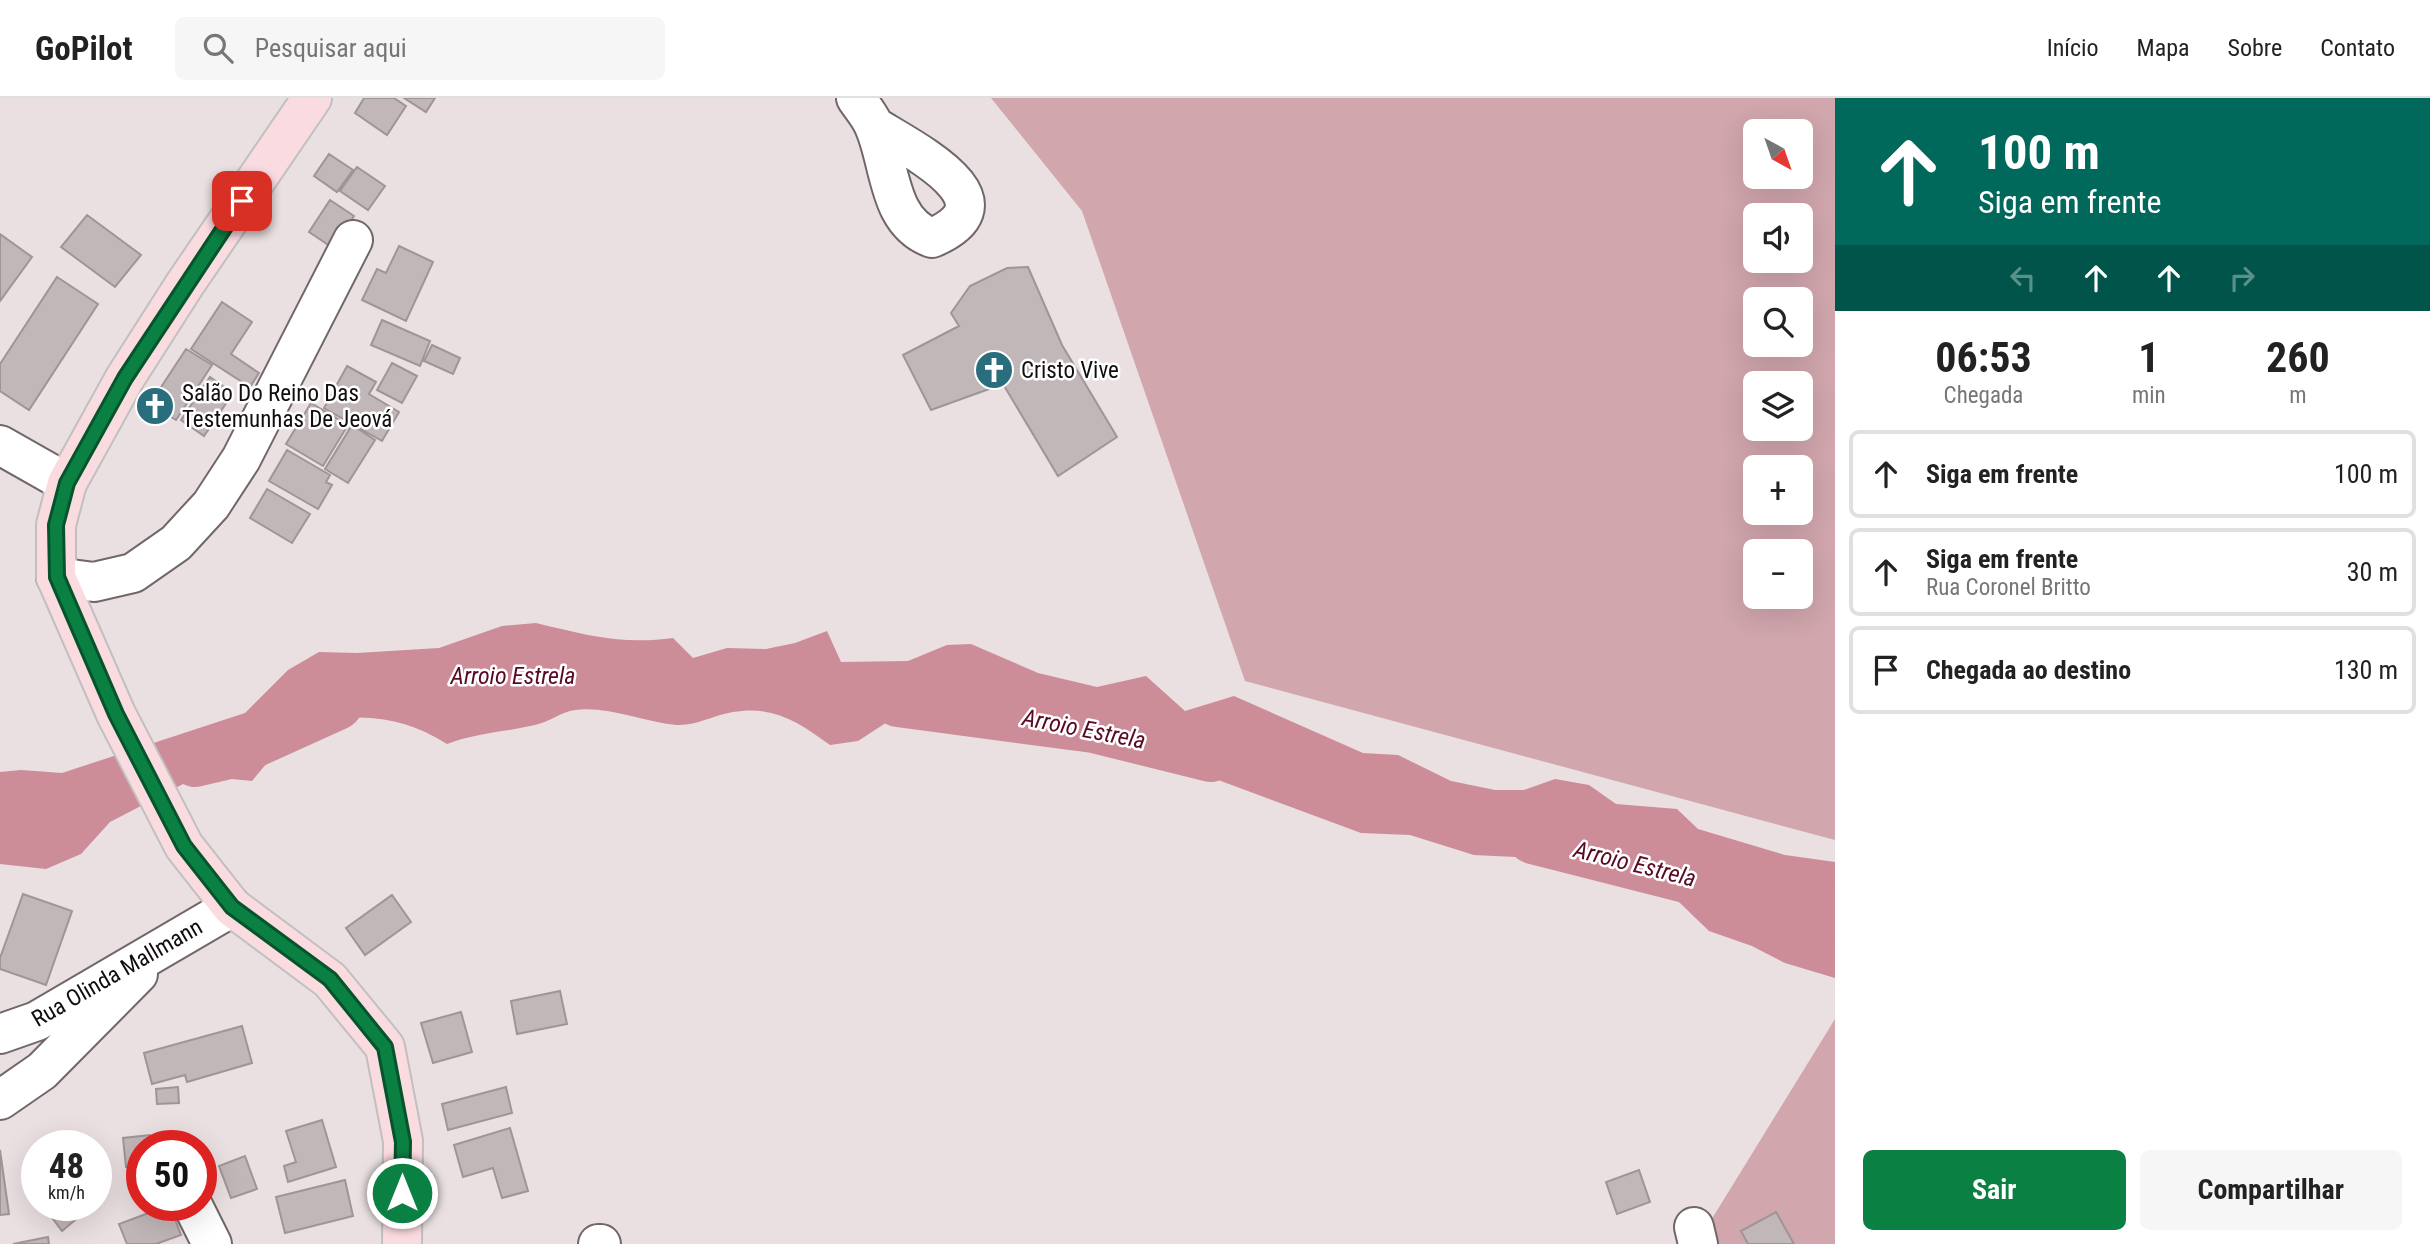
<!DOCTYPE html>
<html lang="pt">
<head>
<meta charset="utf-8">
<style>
  body { margin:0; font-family:"Roboto Condensed",sans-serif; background:#f6f6f6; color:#222; height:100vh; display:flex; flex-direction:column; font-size:26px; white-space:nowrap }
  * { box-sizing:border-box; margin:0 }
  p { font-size:23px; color:#767676 }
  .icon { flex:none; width:38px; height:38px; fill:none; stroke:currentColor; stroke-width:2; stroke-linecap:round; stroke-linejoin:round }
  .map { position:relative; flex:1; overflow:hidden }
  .side { display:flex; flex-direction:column; background:#fff; width:595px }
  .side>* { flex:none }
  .hud { background:#00695c; color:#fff; overflow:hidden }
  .needle { width:46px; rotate:140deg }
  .tools { position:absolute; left:1743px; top:21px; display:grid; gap:14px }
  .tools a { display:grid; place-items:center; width:70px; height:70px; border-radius:10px; background:#fff; box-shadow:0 7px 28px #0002; font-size:35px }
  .speed { position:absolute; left:21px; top:1032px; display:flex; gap:14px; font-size:35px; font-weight:700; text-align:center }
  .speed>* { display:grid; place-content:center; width:91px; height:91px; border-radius:50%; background:#fff; box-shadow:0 7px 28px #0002; line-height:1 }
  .speed small { font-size:18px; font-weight:400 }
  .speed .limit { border:10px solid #d22; background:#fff; color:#111 }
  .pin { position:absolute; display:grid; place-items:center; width:60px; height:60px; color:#fff; margin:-30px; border-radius:14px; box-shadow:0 4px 10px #0006 }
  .me { position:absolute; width:77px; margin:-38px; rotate:0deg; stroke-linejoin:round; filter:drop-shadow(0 0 5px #0008) }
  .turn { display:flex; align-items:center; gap:24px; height:147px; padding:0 28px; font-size:32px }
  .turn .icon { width:91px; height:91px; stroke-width:2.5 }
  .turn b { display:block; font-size:49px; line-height:60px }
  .lanes { display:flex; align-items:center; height:66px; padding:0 28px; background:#0003; justify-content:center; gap:35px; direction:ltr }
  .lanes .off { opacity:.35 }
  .eta { display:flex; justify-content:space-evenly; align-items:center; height:119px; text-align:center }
  .eta b { font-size:42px; font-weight:700; line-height:49px }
  .button { display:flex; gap:14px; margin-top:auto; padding:14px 28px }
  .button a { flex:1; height:80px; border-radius:10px; background:#0b8043; color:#fff; font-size:28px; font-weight:700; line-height:80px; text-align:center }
  .button a+a { background:#f6f6f6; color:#222 }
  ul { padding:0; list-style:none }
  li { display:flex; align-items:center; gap:21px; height:88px; margin:0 14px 10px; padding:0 14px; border:4px solid #e0e0e0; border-radius:10px }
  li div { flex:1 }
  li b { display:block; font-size:26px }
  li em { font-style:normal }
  header { display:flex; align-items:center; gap:42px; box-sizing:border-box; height:98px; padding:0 35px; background:#fff; border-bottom:2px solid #e0e0e0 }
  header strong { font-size:33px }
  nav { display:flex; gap:38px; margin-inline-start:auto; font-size:24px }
  .search { width:490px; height:63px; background:#f6f6f6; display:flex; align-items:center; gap:18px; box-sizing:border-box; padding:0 24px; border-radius:10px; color:#767676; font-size:26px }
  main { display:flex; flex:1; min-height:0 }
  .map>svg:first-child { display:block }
  .green { fill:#d1a6ad; fill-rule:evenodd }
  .water { fill:#cc8c98 }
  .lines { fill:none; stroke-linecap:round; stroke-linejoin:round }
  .river { stroke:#cc8c98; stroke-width:52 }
  .building { fill:#c1b6b8; stroke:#9f9596; stroke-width:2 }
  .minor-casing { stroke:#716769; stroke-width:42 }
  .major-casing { stroke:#c1c0c0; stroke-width:42 }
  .minor { stroke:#fff; stroke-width:38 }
  .major { stroke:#fadbe0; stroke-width:38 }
  .route-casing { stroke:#07532c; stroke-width:18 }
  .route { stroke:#0b8043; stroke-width:12 }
  .labels { text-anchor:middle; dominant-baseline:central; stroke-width:5; stroke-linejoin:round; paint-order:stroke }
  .poi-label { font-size:23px; fill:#110d0e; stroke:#fff; text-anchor:start }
  .street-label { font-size:23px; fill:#110d0e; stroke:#fff }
  .water-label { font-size:24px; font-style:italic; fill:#580a25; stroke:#fff }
</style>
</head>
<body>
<header>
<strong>GoPilot</strong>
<div class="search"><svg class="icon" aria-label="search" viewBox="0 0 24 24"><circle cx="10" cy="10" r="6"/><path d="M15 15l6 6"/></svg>Pesquisar aqui</div>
<nav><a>Início</a><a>Mapa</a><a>Sobre</a><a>Contato</a></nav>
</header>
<main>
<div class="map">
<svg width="1835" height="1146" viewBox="0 0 1835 1146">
  <rect width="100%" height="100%" fill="#eadfe1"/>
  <path class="green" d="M991,0H1835V742L1245,583L1082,113ZM1755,33H1801V79H1755ZM1755,117H1801V163H1755ZM1755,201H1801V247H1755ZM1755,285H1801V331H1755ZM1755,369H1801V415H1755ZM1755,453H1801V499H1755Z
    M1835,921V1146H1709L1705,1132Z"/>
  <path class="water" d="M536,525C586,537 622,547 673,540L693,560L727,550L766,551L795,545L827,533L841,564L908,563L947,547L971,546L1038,575L1097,589L1146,578L1185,613L1234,598L1363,655L1398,657L1451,683L1495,692H1524L1555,681L1589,687L1616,706L1677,711L1698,731L1785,757L1835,764V880L1785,865L1752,848L1709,833L1651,777L1615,754L1580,762L1474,757L1410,737L1361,735L1186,670L1151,645L1114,628L1078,636L1012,606L977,609L941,626L895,619L858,643L830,647C799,624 773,607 733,614C713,617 697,628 676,627C643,624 609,608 575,612C561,614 549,624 535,627C505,634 476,635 447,646C407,621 367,614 320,624C295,629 289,642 262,632L267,665L252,683L212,679L199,685H185L110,724L81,756L46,771L0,766V674L21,672L62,675L245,615L288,572L319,554L357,555L439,550L502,528Z"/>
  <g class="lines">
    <path class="river" d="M898,603L1094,629L1211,658
      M195,663L229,655L337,606
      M1533,740L1835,817"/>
  </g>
  <path class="building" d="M364,0H394L406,8L387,37L355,15Z
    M404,0H435L426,14Z
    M329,56L353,72L337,94L314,78Z
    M357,69L385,88L368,112L340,93Z
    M330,102L354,118L333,150L309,134Z
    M87,117L141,157L115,189L61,149Z
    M0,136L32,159L0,203Z
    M399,148L433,164L406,223L362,202L377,171L386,175Z
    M1028,169L1062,247L1117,339L1058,378L1003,286L931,312L903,257L959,228L951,215L970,188L1007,170Z
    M57,179L98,206L29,312L0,293V266Z
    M222,204L252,224L231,256L259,275L250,289L191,251Z
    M382,222L430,243L420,268L371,247Z
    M432,247L460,260L453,276L424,263Z
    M186,251L212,267L176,322L150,306Z
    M392,265L417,278L402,305L377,292Z
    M347,268L376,284L369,296L399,314L382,343L324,310Z
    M210,279L233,295L204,338L181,322Z
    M311,305L348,327L323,368L286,346Z
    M352,327L375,342L348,385L325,371Z
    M287,352L330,377L326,384L332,387L318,411L269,383Z
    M267,391L310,416L292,445L250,420Z
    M23,796L72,813L46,887L0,871V860Z
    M392,797L411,824L365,857L346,830Z
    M560,893L567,926L517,936L511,903Z
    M461,914L472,954L433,965L421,925Z
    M242,928L252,965L187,984L185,977L152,986L144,955Z
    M178,989L179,1005L157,1006L156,991Z
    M506,989L512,1015L448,1032L442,1006Z
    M322,1022L336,1069L288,1084L284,1068L296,1064L286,1033Z
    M510,1030L528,1093L502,1100L493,1070L463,1079L454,1047Z
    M150,1037L151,1048H142V1068L126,1069L123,1040Z
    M194,1040L196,1048H164Z
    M0,1052L9,1116L0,1117Z
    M245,1058L257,1091L231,1100L219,1068Z
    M1639,1072L1650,1104L1617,1116L1606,1084Z
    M345,1082L353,1118L285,1135L276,1099Z
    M62,1108H76L82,1116L62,1133L50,1117Z
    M167,1108H170L181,1137L156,1146H127L119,1126Z
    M1776,1114L1794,1146H1748L1741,1133Z
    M48,1139L49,1146H13Z"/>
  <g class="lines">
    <defs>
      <path id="minor" d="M856,0C862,9 870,18 874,28C891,66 887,124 932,140C1019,103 910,51 874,28
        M0,347L67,385
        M56,479L94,484L133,475L176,445L211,407L241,361L353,142
        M0,936L37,923L232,809
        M0,1002L42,973L138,876
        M193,1108L212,1146
        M1694,1129L1698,1146
        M598,1146H601"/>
      <path id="major" d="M312,0L185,186L125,280L67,385L56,427V479L116,616L184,748L232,809L330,882L385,949L403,1043L402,1146"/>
    </defs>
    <use href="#minor" class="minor-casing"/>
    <use href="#major" class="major-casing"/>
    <use href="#minor" class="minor"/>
    <use href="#major" class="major"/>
  </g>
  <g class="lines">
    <defs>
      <path id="route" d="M242,103L125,280L67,385L56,427L57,479L116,616L184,748L232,809L330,881L385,949L403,1044L402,1095"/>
    </defs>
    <use href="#route" class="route-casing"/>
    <use href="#route" class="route"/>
  </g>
  <defs>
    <symbol id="church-disc" viewBox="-11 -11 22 22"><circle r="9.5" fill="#2a6e7e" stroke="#fff"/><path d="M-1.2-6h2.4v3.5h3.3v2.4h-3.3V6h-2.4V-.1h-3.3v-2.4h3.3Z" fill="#fff"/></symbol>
  </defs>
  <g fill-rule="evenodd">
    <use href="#church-disc" x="972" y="250" width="44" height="44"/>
    <use href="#church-disc" x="133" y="286" width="44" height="44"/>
  </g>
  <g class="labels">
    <g class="poi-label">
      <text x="1021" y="272">Cristo Vive</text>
      <text x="182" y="295">Salão Do Reino Das<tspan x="182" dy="26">Testemunhas De Jeová</tspan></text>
    </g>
    <g class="street-label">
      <text transform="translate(117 875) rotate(-30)">Rua Olinda Mallmann</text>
    </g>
    <g class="water-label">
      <text x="513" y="578">Arroio Estrela</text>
      <text transform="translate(1084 631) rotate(11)">Arroio Estrela</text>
      <text transform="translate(1635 766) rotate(14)">Arroio Estrela</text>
    </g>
  </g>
</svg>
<div class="tools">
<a><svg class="needle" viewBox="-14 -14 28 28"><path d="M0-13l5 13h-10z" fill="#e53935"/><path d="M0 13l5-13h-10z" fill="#767676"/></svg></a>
<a><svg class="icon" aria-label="sound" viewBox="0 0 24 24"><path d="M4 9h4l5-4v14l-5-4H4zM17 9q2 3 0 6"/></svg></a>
<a><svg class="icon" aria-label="search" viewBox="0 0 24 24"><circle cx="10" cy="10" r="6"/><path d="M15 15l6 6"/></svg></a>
<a><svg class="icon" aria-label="layers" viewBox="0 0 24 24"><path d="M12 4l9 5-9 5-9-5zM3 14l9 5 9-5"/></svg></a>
<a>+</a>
<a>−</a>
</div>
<div class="speed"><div>48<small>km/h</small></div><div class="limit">50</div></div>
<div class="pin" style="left:242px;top:103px;background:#d93025"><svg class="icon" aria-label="arrive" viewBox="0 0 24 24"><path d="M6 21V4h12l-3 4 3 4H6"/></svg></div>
<svg class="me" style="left:402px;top:1095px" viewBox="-20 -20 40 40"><circle r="17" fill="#0b8043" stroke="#fff" stroke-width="3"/><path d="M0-11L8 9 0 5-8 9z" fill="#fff"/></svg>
</div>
<section class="side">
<div class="hud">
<div class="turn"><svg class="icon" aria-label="ahead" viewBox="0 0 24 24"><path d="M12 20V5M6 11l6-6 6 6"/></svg><div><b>100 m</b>Siga em frente</div></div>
<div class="lanes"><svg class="icon off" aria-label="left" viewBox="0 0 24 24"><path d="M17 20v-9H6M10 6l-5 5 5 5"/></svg><svg class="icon" aria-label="ahead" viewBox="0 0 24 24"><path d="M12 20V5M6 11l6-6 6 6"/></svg><svg class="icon" aria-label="ahead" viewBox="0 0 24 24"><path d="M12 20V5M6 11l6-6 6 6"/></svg><svg class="icon off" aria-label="right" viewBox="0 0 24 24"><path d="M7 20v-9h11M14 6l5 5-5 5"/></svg></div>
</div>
<div class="eta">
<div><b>06:53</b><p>Chegada</p></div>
<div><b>1</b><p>min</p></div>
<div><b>260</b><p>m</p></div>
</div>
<ul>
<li><svg class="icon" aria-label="ahead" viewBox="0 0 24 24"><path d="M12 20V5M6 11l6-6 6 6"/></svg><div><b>Siga em frente</b></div><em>100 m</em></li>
<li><svg class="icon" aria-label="ahead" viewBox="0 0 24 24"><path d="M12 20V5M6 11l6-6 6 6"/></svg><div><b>Siga em frente</b><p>Rua Coronel Britto</p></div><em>30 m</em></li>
<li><svg class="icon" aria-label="arrive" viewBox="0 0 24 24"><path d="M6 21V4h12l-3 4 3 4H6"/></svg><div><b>Chegada ao destino</b></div><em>130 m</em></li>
</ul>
<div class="button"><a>Sair</a><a>Compartilhar</a></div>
</section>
</main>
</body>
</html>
